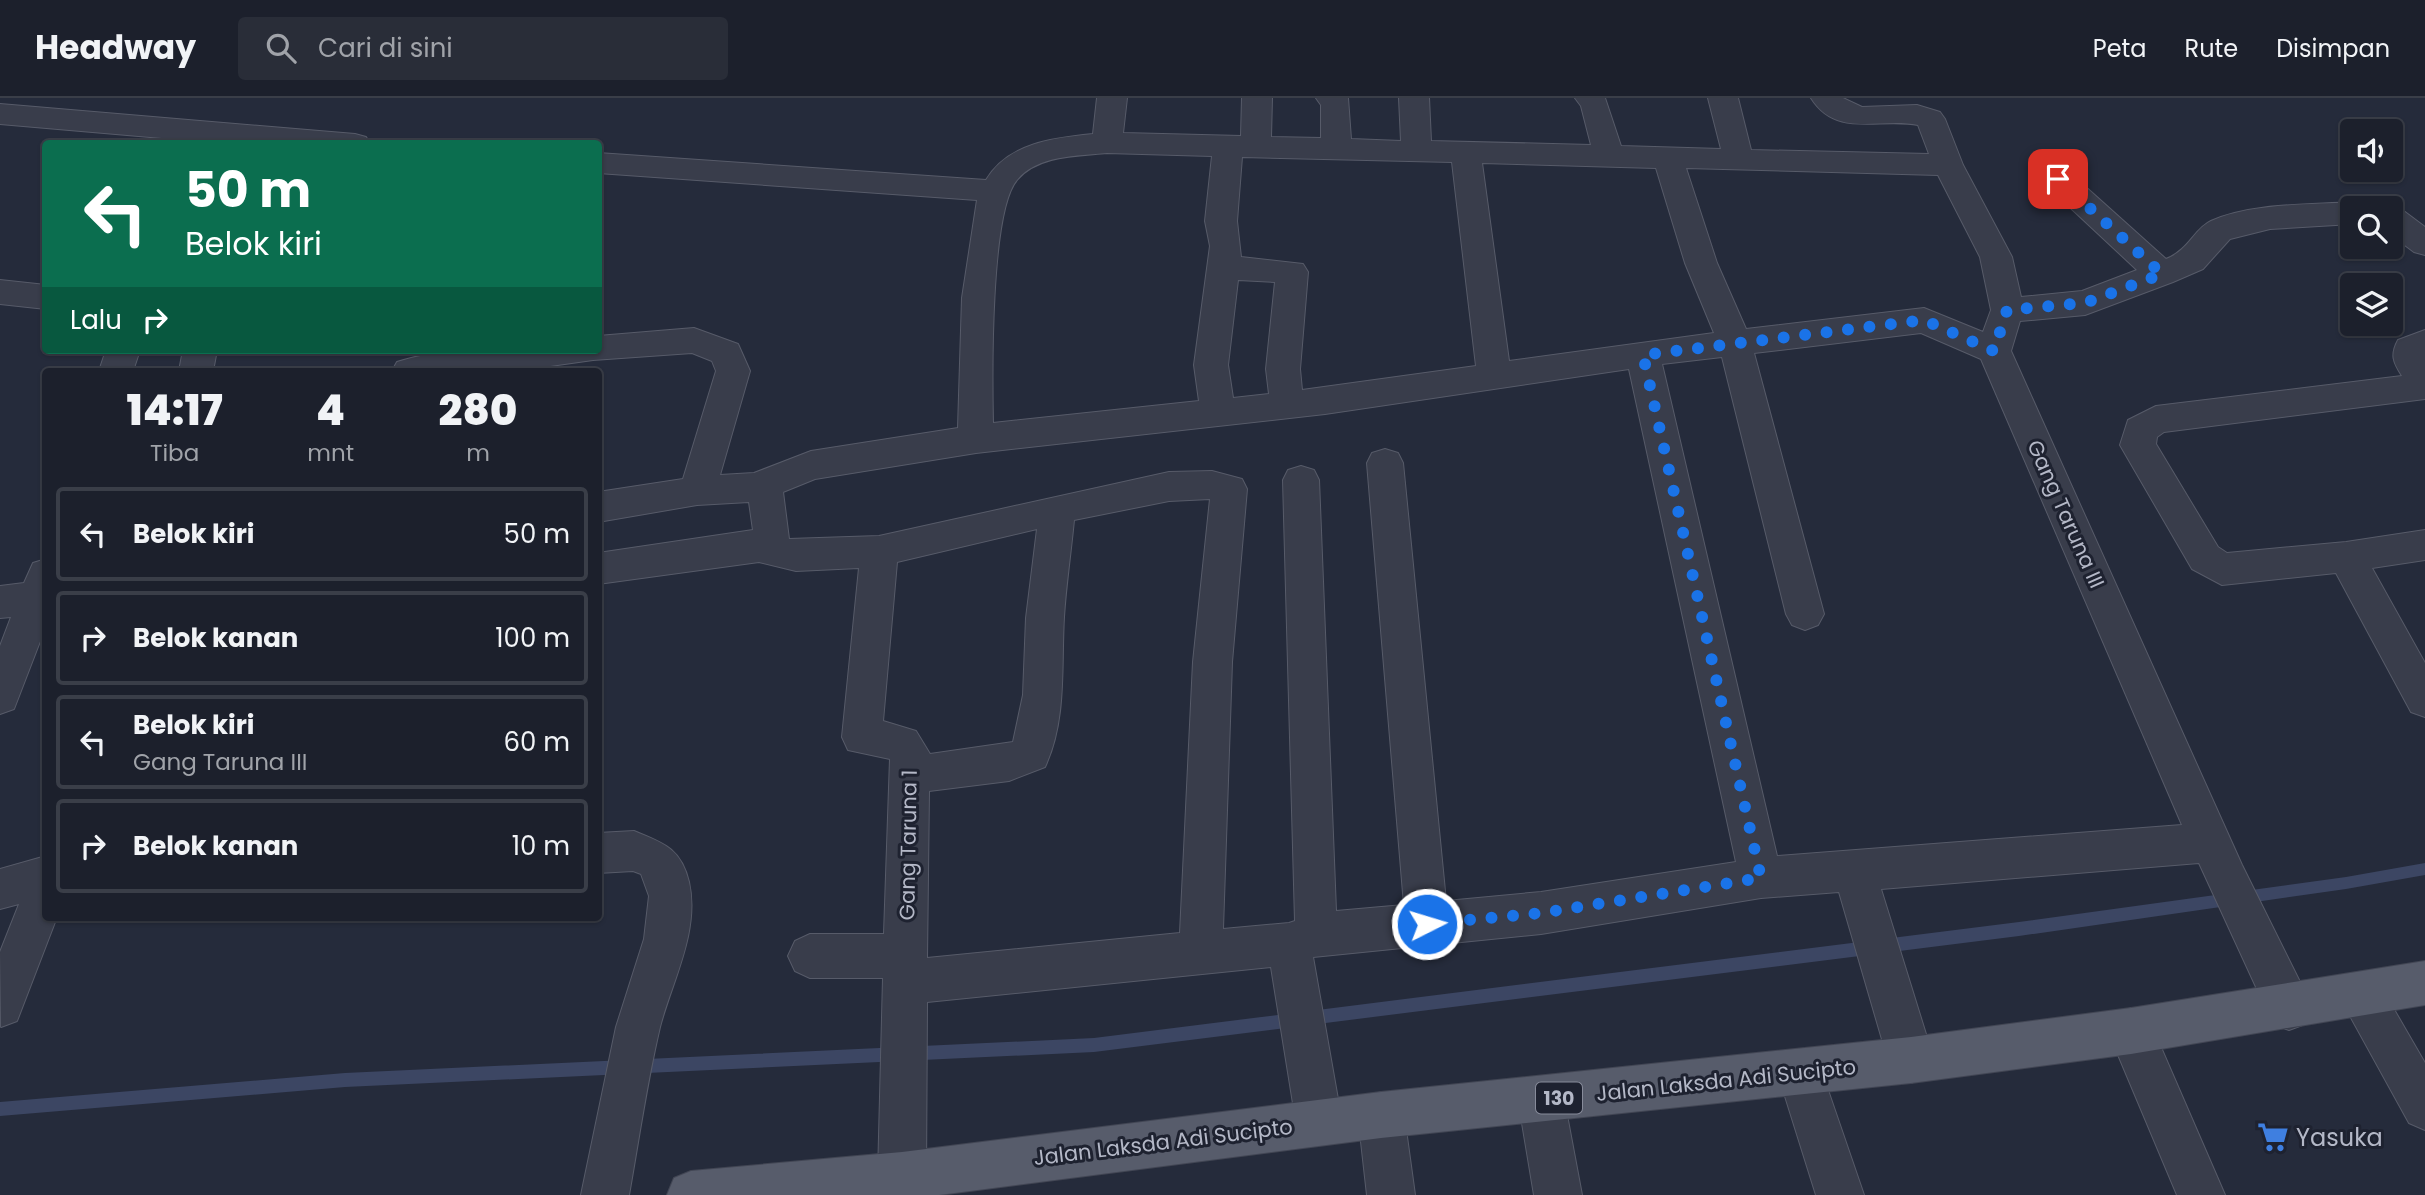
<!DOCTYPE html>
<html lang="id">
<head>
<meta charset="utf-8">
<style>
  body { margin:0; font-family:Poppins,sans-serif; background:#292d38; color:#f1f3f6; height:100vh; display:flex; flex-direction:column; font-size:26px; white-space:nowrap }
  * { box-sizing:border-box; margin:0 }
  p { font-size:23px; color:#a0a3a9 }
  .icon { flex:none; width:38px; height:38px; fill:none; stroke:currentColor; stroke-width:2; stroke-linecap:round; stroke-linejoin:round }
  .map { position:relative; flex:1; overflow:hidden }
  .drawer { position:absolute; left:42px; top:270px; width:560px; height:553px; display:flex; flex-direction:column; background:#1c202c; border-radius:7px; box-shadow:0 2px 5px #0004,0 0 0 2px #3a3e48 }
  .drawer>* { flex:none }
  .guide { position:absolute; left:42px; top:42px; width:560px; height:214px; border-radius:7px; box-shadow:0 2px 5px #0004,0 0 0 2px #3a3e48; background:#0b6e4f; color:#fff; overflow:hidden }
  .fabs { position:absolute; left:2340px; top:21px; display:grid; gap:14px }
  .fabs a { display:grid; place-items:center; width:63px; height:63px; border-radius:7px; background:#1c202c; box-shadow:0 2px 5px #0004,0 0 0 2px #3a3e48; font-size:35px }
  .pin { position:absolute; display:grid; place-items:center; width:60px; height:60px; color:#fff; margin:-30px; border-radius:14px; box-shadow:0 4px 10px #0006 }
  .me { position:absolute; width:77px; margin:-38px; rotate:85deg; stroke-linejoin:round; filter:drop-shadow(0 0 5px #0008) }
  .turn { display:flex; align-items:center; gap:24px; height:147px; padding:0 28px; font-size:32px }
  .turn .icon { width:91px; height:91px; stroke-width:2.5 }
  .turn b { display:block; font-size:49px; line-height:60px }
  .then { display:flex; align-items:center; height:66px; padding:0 28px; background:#0003; gap:14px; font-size:26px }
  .eta { display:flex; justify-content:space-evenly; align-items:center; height:119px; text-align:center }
  .eta b { font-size:42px; font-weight:800; line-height:49px }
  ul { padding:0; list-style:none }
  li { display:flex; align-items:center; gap:21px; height:94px; margin:0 14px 10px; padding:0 14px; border:4px solid #3a3e48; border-radius:7px }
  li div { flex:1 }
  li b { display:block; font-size:26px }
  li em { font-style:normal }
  header { display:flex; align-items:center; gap:42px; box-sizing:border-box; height:98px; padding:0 35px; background:#1c202c; border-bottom:2px solid #3a3e48 }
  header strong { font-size:33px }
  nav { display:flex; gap:38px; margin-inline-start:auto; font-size:24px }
  .search { width:490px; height:63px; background:#292d38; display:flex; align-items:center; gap:18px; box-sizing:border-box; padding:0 24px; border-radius:7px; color:#a0a3a9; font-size:26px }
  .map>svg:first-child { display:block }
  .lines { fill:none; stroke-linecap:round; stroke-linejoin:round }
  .stream { fill:#3c4663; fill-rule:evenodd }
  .minor-casing { stroke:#575b69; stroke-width:2 }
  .major-casing { stroke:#424654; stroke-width:2 }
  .minor { fill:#393d4b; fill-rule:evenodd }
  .major { fill:#575c6b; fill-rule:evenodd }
  .route { stroke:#1a73e8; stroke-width:12; stroke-dasharray:0 21.6 }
  .labels { text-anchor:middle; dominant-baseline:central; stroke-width:6; stroke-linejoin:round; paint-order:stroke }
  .shield { fill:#1e2230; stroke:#878b9a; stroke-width:2 }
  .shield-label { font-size:19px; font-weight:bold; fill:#b4b8c7 }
  .street-label { font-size:21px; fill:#b4b8c7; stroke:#1e2230 }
  .near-poi-label { font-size:24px; fill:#b4b8c7; stroke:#1e2230; text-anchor:start }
</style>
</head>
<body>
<header>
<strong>Headway</strong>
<div class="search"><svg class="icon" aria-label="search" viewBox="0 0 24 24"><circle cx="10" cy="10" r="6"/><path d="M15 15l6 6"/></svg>Cari di sini</div>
<nav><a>Peta</a><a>Rute</a><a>Disimpan</a></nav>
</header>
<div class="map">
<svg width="2425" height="1097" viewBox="0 0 2425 1097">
  <rect width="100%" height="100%" fill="#252b3b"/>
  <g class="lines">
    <path class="stream" d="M2425,765V777L2346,791L2019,838L1094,954L345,989L0,1018V1004L345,975L1094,940L2019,824L2346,779Z"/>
    <defs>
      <path id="minor" d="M1097,0H1127L1123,35L1241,38L1242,0H1272L1271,39L1321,40V7L1316,0H1348L1351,41L1401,43L1399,0H1429L1431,43L1591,47L1581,8L1575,0H1605L1621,48L1721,51L1708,0H1738L1751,52L1929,56L1918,27C1879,19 1837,41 1811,0H1843L1862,9L1917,7L1940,14L1945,21L1963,67L2012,159L2021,199L2082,193L2137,172L2047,88L2043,81L2047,74L2058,70L2069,74L2166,161C2189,152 2194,131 2211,123C2251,105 2309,107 2352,104L2363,107L2365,110H2352V126L2270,131L2230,141L2203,171L2173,184L2085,217L2020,223L2011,253L2242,767L2305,894L2311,910L2305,926L2289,932L2273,926L2199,765L1881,791L1934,962L1927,978L1911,985L1895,978L1888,962L1839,794L1761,800L1541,836L1313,859L1342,1024L1335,1040L1319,1047L1303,1040L1296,1024L1271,869L927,904L926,1078L919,1095H885L878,1078L883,880H810L795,873L788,858L795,843L810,836H884L890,661L848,652L842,639L859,470L796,473L759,464L598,486V455L753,432L749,404L697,407L598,424V394L683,381L716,273L712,263L692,255L593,262L515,273H392L397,264C460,244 533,252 598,252V238L694,230L738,246L750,273L720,377L754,375L811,353L958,330L962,200L977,102L598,75V55L986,82C1008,45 1053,40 1093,36ZM1107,55L1212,58L1205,123L1210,148L1194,267L1199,303L993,325C992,280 990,113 1017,82C1037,57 1078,58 1107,55ZM1242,59L1452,64L1476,268L1302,292L1300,271L1308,174L1303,166L1241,159L1237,123ZM1482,65L1656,70L1685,165L1714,235L1509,263ZM1686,70L1938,77L1980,159L1991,212L1983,234L1924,210L1746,231L1717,165ZM1238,182L1275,184L1266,271L1269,296L1233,300L1228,267ZM1921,235L1981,261L2182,727L1777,758L1662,266L1722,259L1786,516L1792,527L1805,532L1818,527L1824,516L1754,255ZM1629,271L1736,764L1541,794L1446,803L1403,365L1398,355L1385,351L1372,355L1367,365L1404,807L1336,813L1319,382L1314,372L1301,368L1288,372L1283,382L1295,823L1289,825L1223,831L1232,564L1247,391L1242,381L1212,373L1169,374L879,438L789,441L783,394L815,381L976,355L1325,316ZM1210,401L1193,564L1180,835L927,860L929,693L1009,683L1045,669C1067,622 1061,569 1064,519C1066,487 1071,454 1074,422L1169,403ZM1037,431L1026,520L1023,597L1013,644L930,656L916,633L883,623L897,464Z
        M0,6L355,36L366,39L370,46H231L0,26Z
        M2390,108L2401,111L2425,129V157L2414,154L2390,136V110H2382Z
        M0,182L46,187V211L0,206Z
        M2425,232V301L2164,334L2157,339L2156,346L2218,449L2227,455L2346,444L2425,432V462L2372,470L2425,565V619L2411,614L2336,475L2222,487L2192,471L2120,347L2128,322L2156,308L2402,278C2393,264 2390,257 2398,242Z
        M106,252H140L133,273H99Z
        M183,252H217L213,273H179Z
        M46,461V528L14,611L0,616V548L11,519L0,520V488L24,485L33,465Z
        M634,733C663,745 681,750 689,784C700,833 672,883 660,929C647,984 639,1041 629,1097H581L616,929L644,841L649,798L641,776L633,773L598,775V735Z
        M46,758V819H57L17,923L1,929L0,854L19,806L0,811V771Z
        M2361,876L2377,882L2425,965V1032L2409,1025L2339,898L2345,882Z
        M2131,910L2147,917L2225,1097H2177L2108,933L2115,917Z
        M1801,953L1817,960L1864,1097H1816L1778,976L1785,960Z
        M1541,978L1557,985L1564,1001L1582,1097H1534L1518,1001L1525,985Z
        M1381,994L1397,1001L1404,1017L1415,1097H1367L1358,1017L1365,1001Z"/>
      <path id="major" d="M2425,863V907L2131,956L1911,985L1381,1040L939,1097H667L674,1080L691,1073L902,1054L1381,994L1911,939L2131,910Z"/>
    </defs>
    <use href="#minor" class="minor-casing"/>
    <use href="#major" class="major-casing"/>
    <use href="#minor" class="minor"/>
    <use href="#major" class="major"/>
  </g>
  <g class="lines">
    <path class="route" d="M1427,826L1541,815L1761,780L1643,257L1924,222L1994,253L2007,212L2085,205L2162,176L2058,81"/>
  </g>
  <defs>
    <symbol id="supermarket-bare" viewBox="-9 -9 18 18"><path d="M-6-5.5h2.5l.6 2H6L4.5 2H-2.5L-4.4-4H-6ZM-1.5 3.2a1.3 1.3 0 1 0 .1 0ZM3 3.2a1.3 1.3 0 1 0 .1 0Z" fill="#3f7fe0" stroke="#1e2230" stroke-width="2.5" paint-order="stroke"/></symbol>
  </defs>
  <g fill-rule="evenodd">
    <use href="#supermarket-bare" x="2251" y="1017" width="44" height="44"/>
  </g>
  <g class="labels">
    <rect class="shield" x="1536" y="984.5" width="46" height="31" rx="5"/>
    <g class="shield-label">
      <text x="1559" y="1000">130</text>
    </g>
    <g class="street-label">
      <text transform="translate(2066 416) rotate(66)">Gang Taruna III</text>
      <text transform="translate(908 747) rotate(-89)">Gang Taruna 1</text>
      <text transform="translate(1726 982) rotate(-6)">Jalan Laksda Adi Sucipto</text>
      <text transform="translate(1163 1044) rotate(-7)">Jalan Laksda Adi Sucipto</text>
    </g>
    <g class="near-poi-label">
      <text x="2296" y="1039">Yasuka</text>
    </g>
  </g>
</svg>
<div class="fabs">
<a><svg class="icon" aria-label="sound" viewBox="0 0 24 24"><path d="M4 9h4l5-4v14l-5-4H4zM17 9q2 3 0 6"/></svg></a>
<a><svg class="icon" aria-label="search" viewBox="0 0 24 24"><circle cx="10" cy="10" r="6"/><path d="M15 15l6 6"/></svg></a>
<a><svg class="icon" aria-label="layers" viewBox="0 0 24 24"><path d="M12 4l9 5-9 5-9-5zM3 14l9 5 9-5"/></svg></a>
</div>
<div class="pin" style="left:2058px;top:81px;background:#d93025"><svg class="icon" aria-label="arrive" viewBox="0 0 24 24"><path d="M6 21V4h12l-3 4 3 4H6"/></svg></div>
<svg class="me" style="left:1427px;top:826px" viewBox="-20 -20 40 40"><circle r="17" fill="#1a73e8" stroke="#fff" stroke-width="3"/><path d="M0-11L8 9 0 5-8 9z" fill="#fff"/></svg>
<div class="guide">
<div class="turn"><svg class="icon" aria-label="left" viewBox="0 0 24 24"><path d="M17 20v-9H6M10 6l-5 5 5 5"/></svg><div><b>50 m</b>Belok kiri</div></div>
<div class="then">Lalu<svg class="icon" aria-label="right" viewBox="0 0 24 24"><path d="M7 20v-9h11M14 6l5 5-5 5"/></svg></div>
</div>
<section class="drawer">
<div class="eta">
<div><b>14:17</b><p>Tiba</p></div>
<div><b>4</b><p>mnt</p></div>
<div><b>280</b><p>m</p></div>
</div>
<ul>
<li><svg class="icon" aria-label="left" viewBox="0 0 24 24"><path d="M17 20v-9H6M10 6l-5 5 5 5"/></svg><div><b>Belok kiri</b></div><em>50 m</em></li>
<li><svg class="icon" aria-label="right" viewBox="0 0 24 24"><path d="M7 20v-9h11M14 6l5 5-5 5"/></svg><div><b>Belok kanan</b></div><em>100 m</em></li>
<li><svg class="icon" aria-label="left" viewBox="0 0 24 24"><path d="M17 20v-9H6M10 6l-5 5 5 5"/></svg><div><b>Belok kiri</b><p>Gang Taruna III</p></div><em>60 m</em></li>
<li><svg class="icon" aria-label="right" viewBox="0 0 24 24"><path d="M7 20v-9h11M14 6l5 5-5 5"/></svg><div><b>Belok kanan</b></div><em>10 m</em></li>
</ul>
</section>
</div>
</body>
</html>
